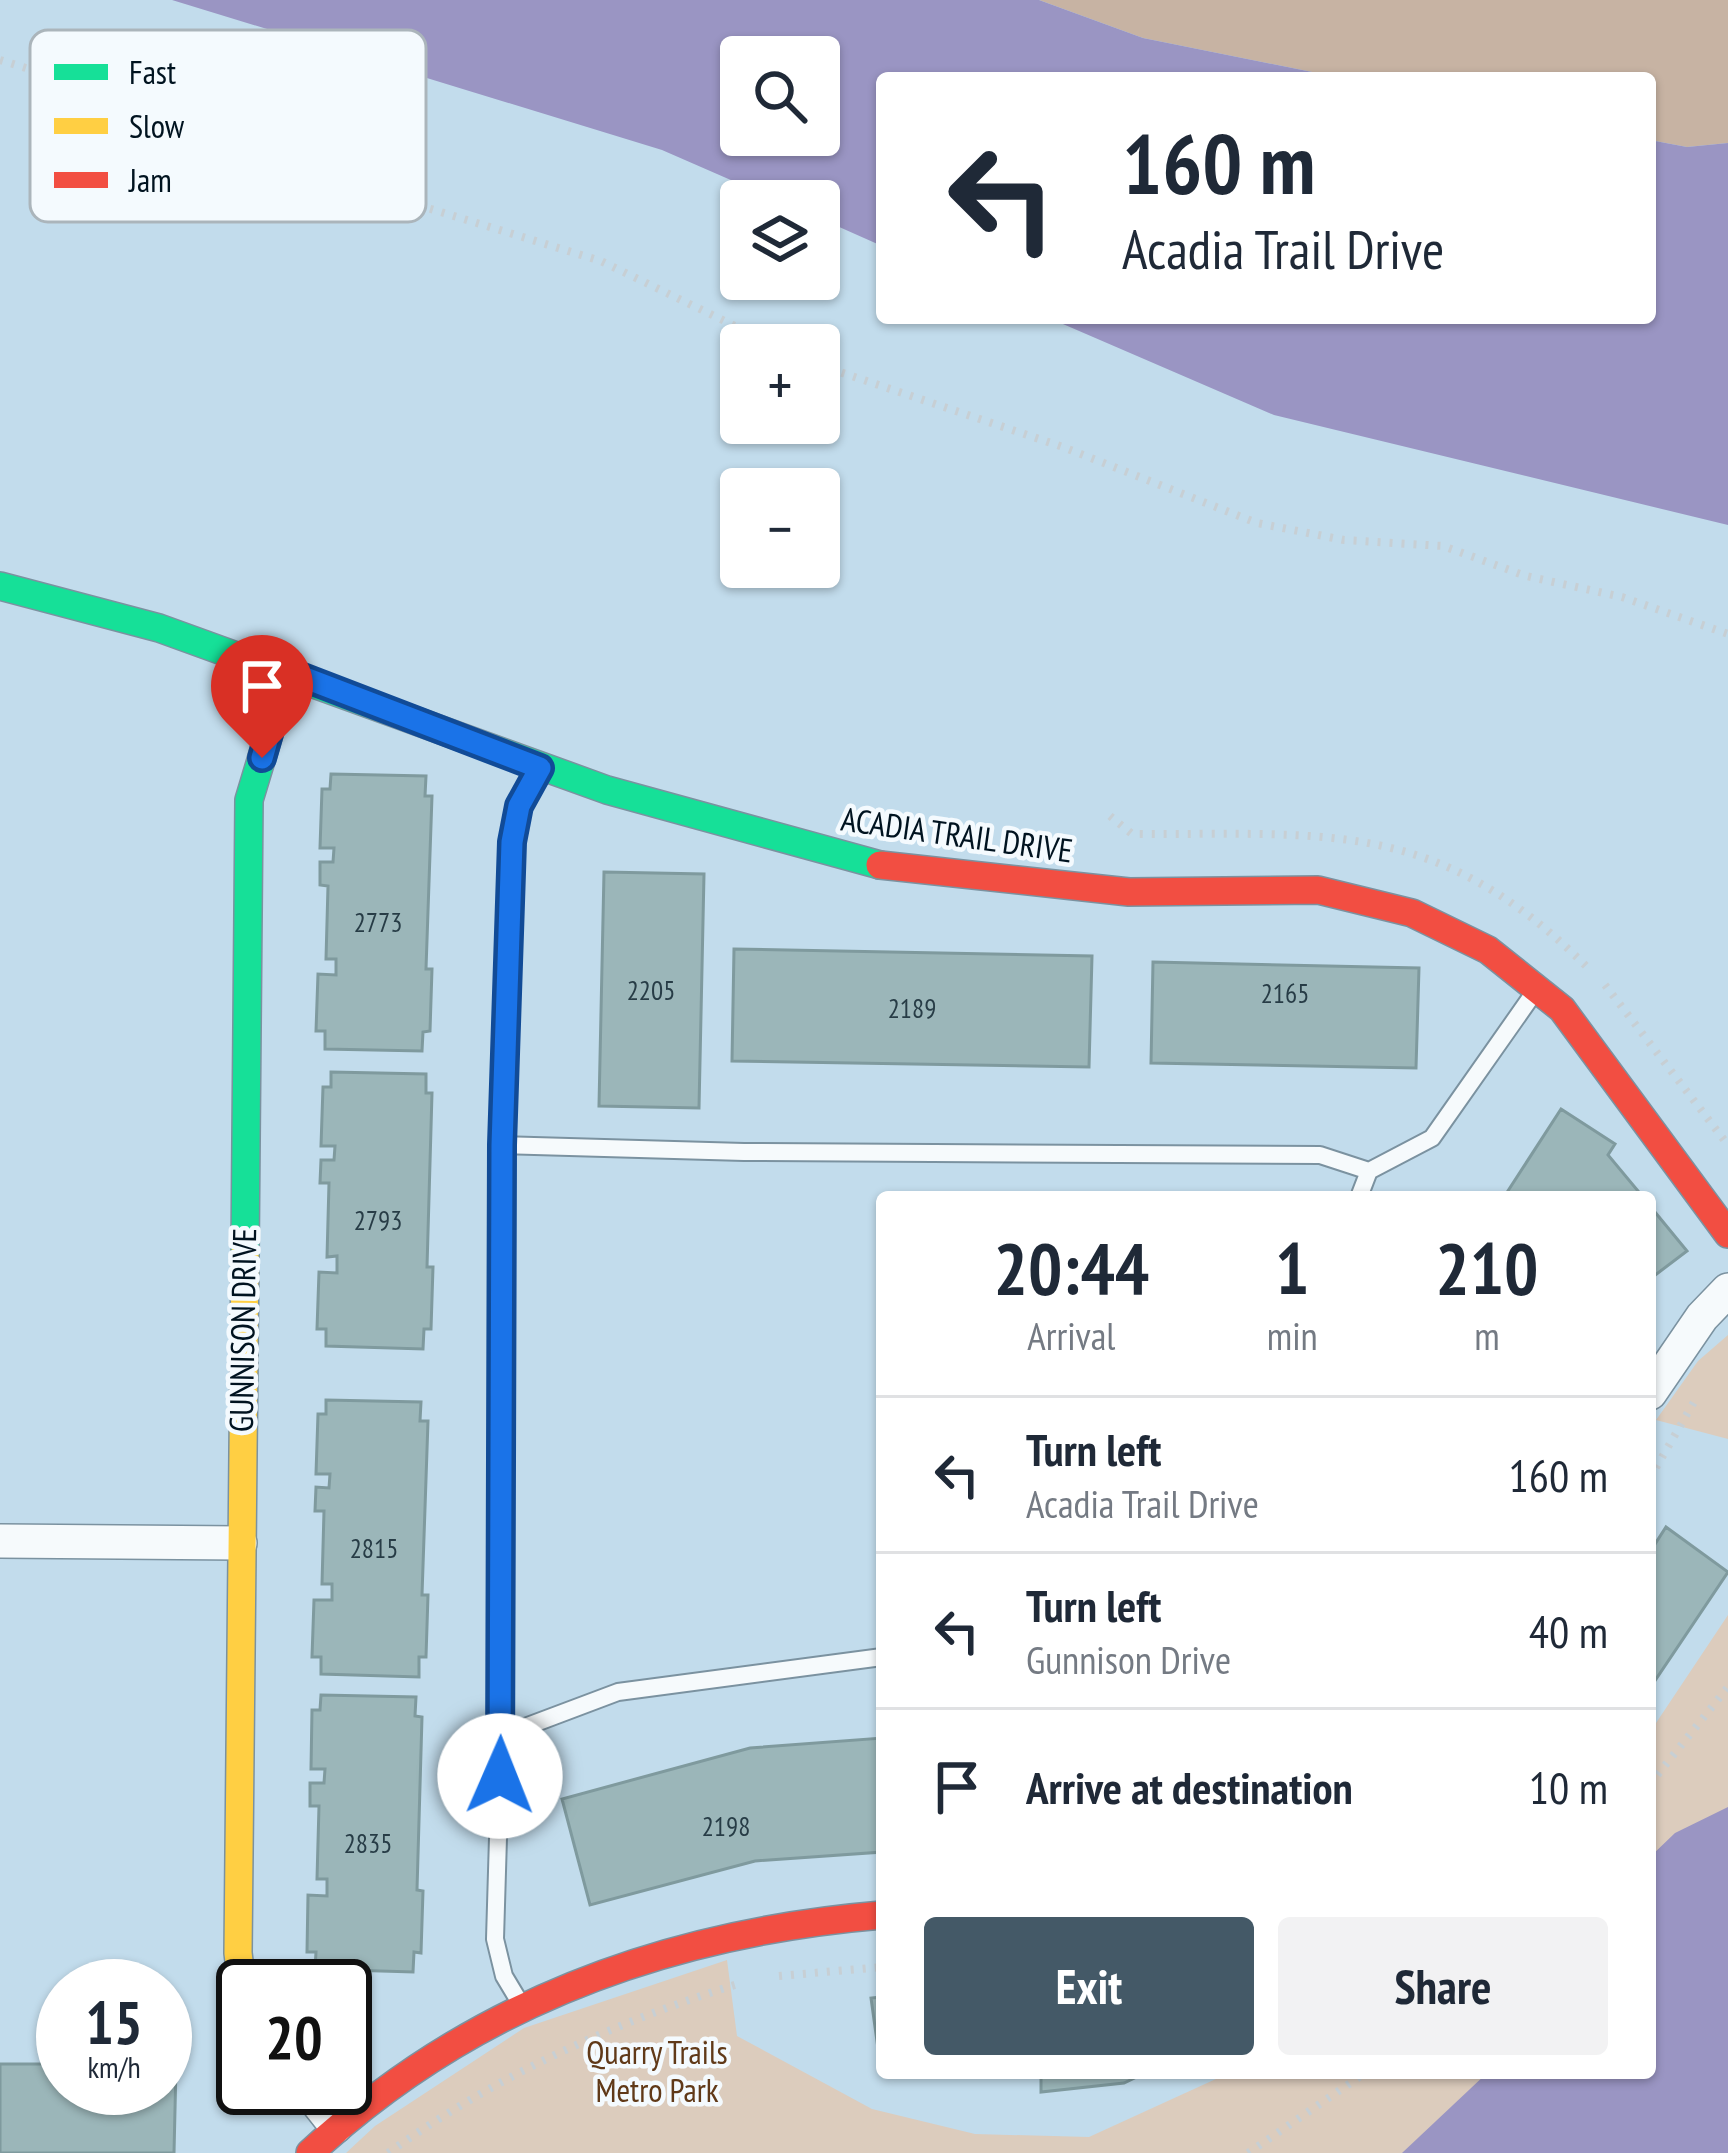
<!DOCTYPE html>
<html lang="en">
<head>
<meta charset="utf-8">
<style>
  body { margin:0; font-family:"PT Sans Narrow",sans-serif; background:#f2f2f3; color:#1f2937; height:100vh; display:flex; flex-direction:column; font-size:45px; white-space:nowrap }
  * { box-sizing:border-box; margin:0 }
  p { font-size:39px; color:#747a83 }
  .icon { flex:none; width:66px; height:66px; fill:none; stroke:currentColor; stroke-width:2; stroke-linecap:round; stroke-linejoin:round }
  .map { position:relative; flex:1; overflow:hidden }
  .details { position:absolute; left:876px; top:1191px; width:780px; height:888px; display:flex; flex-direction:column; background:#fff; border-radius:12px; box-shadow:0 3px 9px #0004 }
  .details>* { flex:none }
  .hud { position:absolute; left:876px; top:72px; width:780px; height:252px; border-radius:12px; box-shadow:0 3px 9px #0004; background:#fff; color:#1f2937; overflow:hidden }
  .tools { position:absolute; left:720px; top:36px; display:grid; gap:24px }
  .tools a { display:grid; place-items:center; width:120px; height:120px; border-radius:12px; background:#fff; box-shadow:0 3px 9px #0004; font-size:60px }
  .speed { position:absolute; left:36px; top:1959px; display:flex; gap:24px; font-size:60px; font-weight:700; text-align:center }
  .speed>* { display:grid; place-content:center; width:156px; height:156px; border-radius:50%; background:#fff; box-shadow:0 3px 9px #0004; line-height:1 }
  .speed small { font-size:30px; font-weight:400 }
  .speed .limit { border:6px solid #111; border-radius:18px; background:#fff; color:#111 }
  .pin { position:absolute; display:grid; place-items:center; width:102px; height:102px; color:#fff; margin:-123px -51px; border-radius:50% 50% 50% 0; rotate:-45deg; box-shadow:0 0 12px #0007 }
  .pin .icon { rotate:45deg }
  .me { position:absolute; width:132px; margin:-66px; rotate:1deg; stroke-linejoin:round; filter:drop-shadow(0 0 9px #0008) }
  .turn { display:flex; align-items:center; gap:42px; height:252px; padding:0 48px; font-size:54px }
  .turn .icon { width:156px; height:156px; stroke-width:2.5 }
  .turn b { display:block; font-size:84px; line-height:102px }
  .eta { display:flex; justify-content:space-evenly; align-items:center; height:204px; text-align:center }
  .eta b { font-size:72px; font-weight:800; line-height:84px }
  .primary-button { display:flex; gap:24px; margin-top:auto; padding:24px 48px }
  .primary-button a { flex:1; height:138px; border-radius:12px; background:#445967; color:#fff; font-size:48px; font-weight:800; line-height:138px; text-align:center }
  .primary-button a+a { background:#f2f2f3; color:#1f2937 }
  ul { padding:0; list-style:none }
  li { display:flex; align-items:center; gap:36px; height:156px; padding:0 48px; border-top:3px solid #e0e1e3 }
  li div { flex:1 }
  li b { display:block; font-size:45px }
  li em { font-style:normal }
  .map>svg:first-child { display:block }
  .green { fill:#dcccbd }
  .forest { fill:#c7b3a3 }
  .water { fill:#9a95c3; fill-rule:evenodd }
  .building { fill:#9bb6b9; stroke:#7f9a9e; stroke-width:3 }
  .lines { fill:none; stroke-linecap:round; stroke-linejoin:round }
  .lane-casing { stroke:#7b92a0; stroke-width:20 }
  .street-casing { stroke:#7b92a0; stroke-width:36 }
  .fast-casing { stroke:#7b92a0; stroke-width:30 }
  .slow-casing { stroke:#7b92a0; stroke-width:30 }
  .jam-casing { stroke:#7b92a0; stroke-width:30 }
  .path { stroke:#c7cfd4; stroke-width:8; stroke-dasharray:3 9; stroke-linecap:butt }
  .lane { stroke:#f6fafc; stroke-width:16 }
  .street { stroke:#f6fafc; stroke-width:33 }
  .fast { stroke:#16e098; stroke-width:27 }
  .slow { stroke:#ffcf43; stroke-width:27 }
  .jam { stroke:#f24e42; stroke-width:27 }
  .route-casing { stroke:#114b97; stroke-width:30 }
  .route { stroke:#1a73e8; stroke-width:21 }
  .labels { text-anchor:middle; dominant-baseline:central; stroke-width:9; stroke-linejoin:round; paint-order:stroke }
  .number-label { font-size:27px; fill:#273c46 }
  .street-label { font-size:33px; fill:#001320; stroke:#f4fafe }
  .park-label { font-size:33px; fill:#603918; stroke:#f4fafe }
  .key { fill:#f4fafe; stroke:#abb5bb; stroke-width:3 }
  .key-label { font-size:33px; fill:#001320 }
</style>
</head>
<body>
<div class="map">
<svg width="1728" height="2153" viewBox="0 0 1728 2153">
  <rect width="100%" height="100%" fill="#c2dcec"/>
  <path class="green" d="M1728,1335V1439L1656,1420L1698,1361Z
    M1728,1615V2153H346L375,2126L524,2028L727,1960L737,2036L872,2109L975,2134L1089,2137L1229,2073H1650V1732Z"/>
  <path class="forest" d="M1039,0H1728V143L1687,147L1650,140V78H1342L1143,38Z"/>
  <path class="water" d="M172,0H1039L1143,38L1342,78H882V246L819,218V201H779L662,150ZM741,57H819V135H741Z
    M1650,140L1687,147L1728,143V525L1274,415L1049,318H1650Z
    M1728,1807V2153H1402L1487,2073H1650V1857L1675,1833Z"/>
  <path class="building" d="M331,774L426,776L425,796H432L426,969H432L430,1031L423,1032L422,1051L325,1049V1031H316L318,974L336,975V959H326L328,886L320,885V862H333L334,848H320L322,789H330Z
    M604,872L704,874L699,1108L599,1106Z
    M734,949L1092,956L1089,1067L732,1061Z
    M1153,962L1419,968L1416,1068L1151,1063Z
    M331,1072L426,1074V1093H432L427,1267H433L431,1329H424L423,1349L326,1346V1329H317L319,1272L337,1273V1256L327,1257L329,1183H320L321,1160H334L335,1146H321L323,1087H331Z
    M1561,1109L1615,1144L1608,1155L1643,1197H1504Z
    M1650,1206L1687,1251L1650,1279Z
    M326,1400L421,1402L420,1421H428L422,1595H428L426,1657H419V1677L321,1674V1657H312L314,1600H332V1584H322L324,1511H315L316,1487L329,1488L330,1474H316L318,1414H326Z
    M1666,1527L1728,1572L1650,1688V1552Z
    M321,1695L416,1697L415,1716L422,1717L417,1890L423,1891L421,1953L414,1952L413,1972L315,1969L316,1952H307L308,1895L327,1896V1879H317L319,1806H310V1783H324L325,1769H311L312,1710H320Z
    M882,1738V1852L755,1861L590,1905L562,1799L750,1748Z
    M882,1997V2069L881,2070L871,1998Z
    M0,2064H63V2088H165V2065L176,2066L174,2153H0Z
    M1041,2073H1145L1124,2083L1041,2092Z"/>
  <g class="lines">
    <defs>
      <path id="lane" d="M502,1145L744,1152L1320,1155L1369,1171L1432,1138L1536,990
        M1359,1197L1369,1171
        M501,1736L618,1692L882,1657
        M519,2001L504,1976L495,1939L501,1736L502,1145L512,842L519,806L538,772"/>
      <path id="street" d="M1650,1393L1702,1317L1728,1290
        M0,1541L240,1543
        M306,2088L336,2126"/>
      <path id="fast" d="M0,586L159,628L607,790L880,865
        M245,1253L249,800L288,671"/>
      <path id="slow" d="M243,1993L238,1953L245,1253"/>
      <path id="jam" d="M880,865L1129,892L1318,890L1412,913L1488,950L1562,1009L1728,1234
        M310,2153C470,2004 666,1933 882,1915"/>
    </defs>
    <use href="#lane" class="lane-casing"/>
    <use href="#street" class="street-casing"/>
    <use href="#fast" class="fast-casing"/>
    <use href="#slow" class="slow-casing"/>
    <use href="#jam" class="jam-casing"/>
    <path class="path" d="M0,60L94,89L189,135L601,261L774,345
      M819,365L1063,447L1257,523L1344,540L1443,546L1526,576L1622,597L1728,634
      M1110,816L1132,834C1326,835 1436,817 1586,966
      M1605,985L1728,1145
      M1650,1478L1694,1402
      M1650,1784L1728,1687
      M779,1976L882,1967
      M388,2153C496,2076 614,2022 741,1983
      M1248,2153L1365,2073"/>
    <use href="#lane" class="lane"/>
    <use href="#street" class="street"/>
    <use href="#fast" class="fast"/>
    <use href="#slow" class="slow"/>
    <use href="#jam" class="jam"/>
  </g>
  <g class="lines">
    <defs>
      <path id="route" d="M262,758L287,671L540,768L519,806L512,842L502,1145L500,1776"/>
    </defs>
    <use href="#route" class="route-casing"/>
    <use href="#route" class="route"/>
  </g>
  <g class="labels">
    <g class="number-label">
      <text x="378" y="922">2773</text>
      <text x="651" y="990">2205</text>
      <text x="1285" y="993">2165</text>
      <text x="912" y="1008">2189</text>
      <text x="378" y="1220">2793</text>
      <text x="374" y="1548">2815</text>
      <text x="726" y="1826">2198</text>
      <text x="368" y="1843">2835</text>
    </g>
    <g class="street-label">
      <text transform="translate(957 834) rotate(8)">ACADIA TRAIL DRIVE</text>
      <text transform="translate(242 1330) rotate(-89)">GUNNISON DRIVE</text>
    </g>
    <g class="park-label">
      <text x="657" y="2051">Quarry Trails<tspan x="657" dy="38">Metro Park</tspan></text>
    </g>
  </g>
  <rect x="30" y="30" width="396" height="192" rx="18" class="key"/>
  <rect x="54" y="64" width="54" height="16" fill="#16e098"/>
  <rect x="54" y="118" width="54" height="16" fill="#ffcf43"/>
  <rect x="54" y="172" width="54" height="16" fill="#f24e42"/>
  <g class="key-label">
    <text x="129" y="84">Fast</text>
    <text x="129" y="138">Slow</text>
    <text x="129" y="192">Jam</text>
  </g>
</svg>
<div class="tools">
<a><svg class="icon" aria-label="search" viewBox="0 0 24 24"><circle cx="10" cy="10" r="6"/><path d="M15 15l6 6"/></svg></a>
<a><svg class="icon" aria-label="layers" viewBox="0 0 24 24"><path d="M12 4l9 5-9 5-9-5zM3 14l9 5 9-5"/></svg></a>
<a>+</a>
<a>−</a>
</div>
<div class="speed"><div>15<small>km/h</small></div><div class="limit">20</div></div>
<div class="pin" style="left:262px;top:758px;background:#d93025"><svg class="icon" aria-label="arrive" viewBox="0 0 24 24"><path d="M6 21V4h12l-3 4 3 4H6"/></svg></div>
<svg class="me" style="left:500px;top:1776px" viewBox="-20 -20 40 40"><circle r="19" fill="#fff"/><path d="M0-13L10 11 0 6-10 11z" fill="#1a73e8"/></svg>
<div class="hud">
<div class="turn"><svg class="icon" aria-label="left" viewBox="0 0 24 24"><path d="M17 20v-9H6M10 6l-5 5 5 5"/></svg><div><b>160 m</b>Acadia Trail Drive</div></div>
</div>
<section class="details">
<div class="eta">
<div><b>20:44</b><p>Arrival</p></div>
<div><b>1</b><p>min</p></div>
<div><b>210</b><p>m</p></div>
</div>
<ul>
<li><svg class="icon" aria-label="left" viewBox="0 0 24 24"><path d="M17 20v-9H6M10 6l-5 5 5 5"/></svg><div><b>Turn left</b><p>Acadia Trail Drive</p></div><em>160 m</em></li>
<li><svg class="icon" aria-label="left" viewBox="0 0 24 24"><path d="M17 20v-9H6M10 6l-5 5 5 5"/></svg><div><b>Turn left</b><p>Gunnison Drive</p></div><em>40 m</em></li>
<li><svg class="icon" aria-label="arrive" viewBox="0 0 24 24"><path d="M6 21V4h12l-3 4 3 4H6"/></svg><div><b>Arrive at destination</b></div><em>10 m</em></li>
</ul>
<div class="primary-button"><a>Exit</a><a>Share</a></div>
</section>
</div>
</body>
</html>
